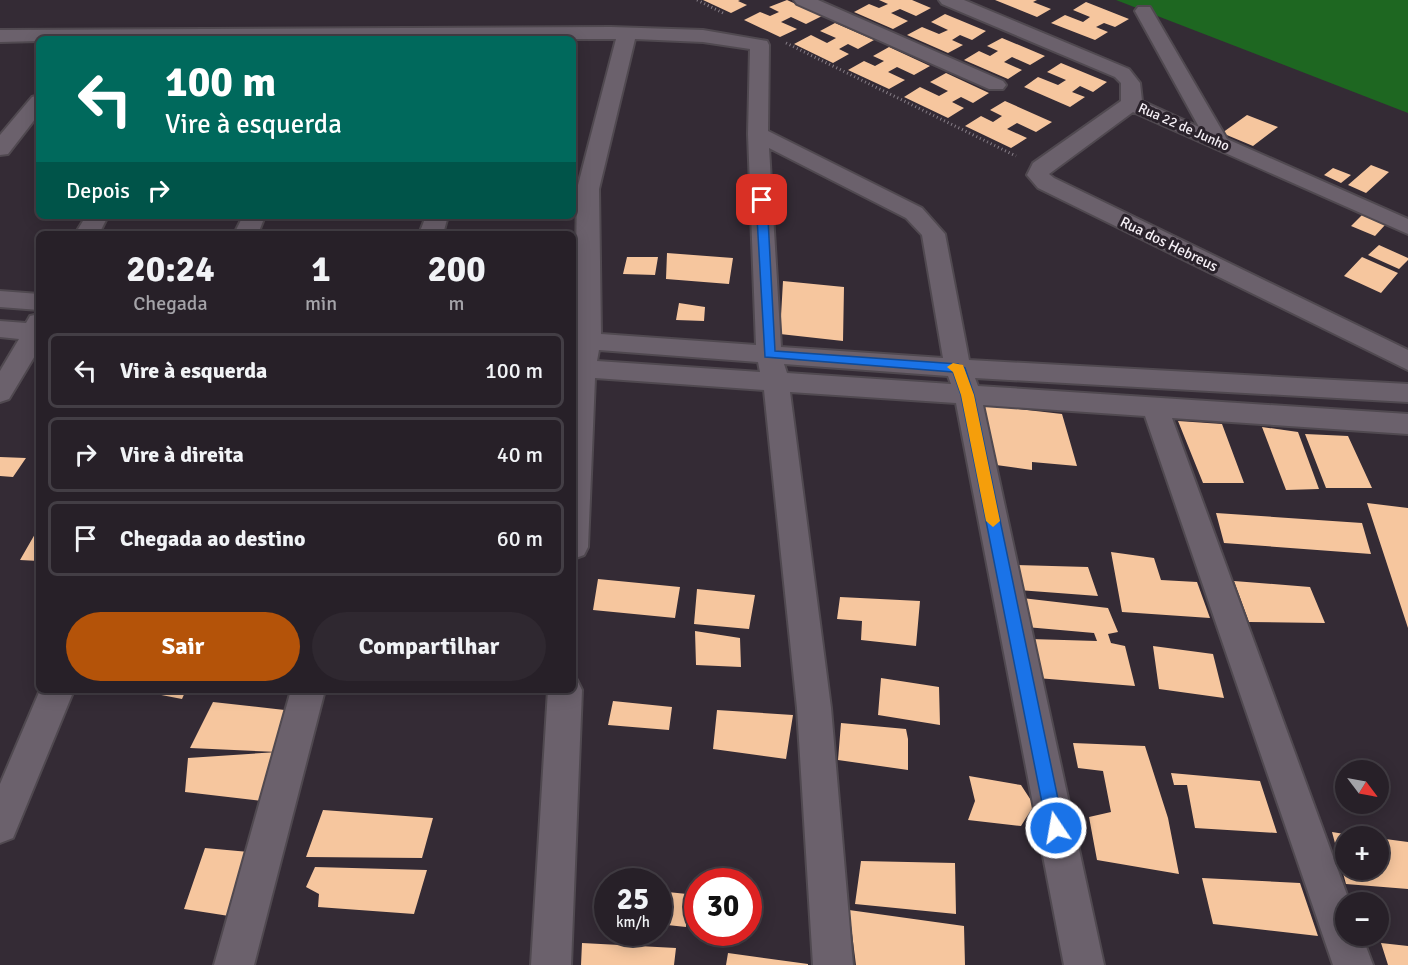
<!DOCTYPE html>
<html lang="pt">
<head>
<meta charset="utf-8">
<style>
  body { margin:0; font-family:Signika,sans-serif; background:#2f2830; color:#f1f3f6; height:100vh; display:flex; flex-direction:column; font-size:22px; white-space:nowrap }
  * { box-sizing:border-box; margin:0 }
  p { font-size:20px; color:#a4a3a8 }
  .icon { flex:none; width:33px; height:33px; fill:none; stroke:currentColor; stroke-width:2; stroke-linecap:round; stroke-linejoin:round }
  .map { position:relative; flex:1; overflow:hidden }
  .sheet { position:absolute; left:36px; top:231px; width:540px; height:462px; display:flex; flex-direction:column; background:#272028; border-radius:9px; box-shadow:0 3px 15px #0003,0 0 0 2px #433e45 }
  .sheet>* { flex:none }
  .banner { position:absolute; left:36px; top:36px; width:540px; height:183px; border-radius:9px; box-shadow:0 3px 15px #0003,0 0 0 2px #433e45; background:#00695c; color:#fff; overflow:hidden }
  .needle { width:39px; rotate:122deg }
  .tools { position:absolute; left:1335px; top:760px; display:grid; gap:12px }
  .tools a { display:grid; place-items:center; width:54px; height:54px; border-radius:50%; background:#272028; box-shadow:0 3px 15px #0003,0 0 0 2px #433e45; font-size:30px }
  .speed { position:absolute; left:594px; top:868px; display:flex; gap:12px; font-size:30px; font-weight:700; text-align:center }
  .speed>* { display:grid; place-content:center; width:78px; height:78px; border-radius:50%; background:#272028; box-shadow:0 3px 15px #0003,0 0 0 2px #433e45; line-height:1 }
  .speed small { font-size:15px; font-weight:400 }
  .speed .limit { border:9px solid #d22; background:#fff; color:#111 }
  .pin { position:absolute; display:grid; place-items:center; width:51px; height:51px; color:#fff; margin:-26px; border-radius:12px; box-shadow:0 3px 9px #0006 }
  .me { position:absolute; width:66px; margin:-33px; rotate:348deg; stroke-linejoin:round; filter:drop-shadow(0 0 4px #0008) }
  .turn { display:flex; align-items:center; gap:21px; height:126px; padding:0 30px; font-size:27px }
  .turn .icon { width:78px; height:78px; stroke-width:2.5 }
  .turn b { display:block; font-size:42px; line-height:51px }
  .then { display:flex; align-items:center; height:57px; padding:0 30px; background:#0003; gap:12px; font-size:22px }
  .eta { display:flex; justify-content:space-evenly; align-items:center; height:102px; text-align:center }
  .eta b { font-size:36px; font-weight:800; line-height:42px }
  .cta { display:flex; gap:12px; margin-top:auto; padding:12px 30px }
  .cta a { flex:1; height:69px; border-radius:36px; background:#b45309; color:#fff; font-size:24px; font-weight:800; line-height:69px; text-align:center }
  .cta a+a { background:#2f2830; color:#f1f3f6 }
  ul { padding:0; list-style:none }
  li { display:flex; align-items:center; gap:18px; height:75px; margin:0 12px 9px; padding:0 18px; border:3px solid #433e45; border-radius:9px }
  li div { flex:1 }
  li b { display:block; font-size:22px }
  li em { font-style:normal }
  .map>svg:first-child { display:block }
  .green { fill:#1e6721 }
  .building { fill:#f6c69e }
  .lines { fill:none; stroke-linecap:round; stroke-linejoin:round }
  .street-casing { stroke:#504950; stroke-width:4 }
  .path { stroke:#867e87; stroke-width:3; stroke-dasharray:1 3; stroke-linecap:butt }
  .street { fill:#6b616c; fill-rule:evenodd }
  .route { fill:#1a73e8; stroke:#114b97; stroke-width:1.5 }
  .slow { fill:#f59e0b }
  .labels { text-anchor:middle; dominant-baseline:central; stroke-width:6; stroke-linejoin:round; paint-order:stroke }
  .far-street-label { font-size:14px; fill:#f5eff5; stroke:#2a222b }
  .street-label { font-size:15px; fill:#f5eff5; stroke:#2a222b }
</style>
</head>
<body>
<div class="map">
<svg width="1408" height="965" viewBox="0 0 1408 965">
  <rect width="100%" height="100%" fill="#342b35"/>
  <path class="green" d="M1116,0H1408V113Z"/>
  <path class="building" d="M703,0H740L738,1L747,5L731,13Z
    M787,0L822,16L806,24L791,17L781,22L797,29L780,37L744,20L760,12L770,16L779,12L769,7Z
    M879,0H912L931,8L916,16L900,9L891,13L908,21L893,29L854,12L869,4L879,8L888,4Z
    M995,0H1037L1033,2L1051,9L1037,17Z
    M1086,2L1129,19L1115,27L1104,23L1096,27L1108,32L1095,40L1051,23L1065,15L1083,22L1090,17L1073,10Z
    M945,14L986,31L972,40L960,35L952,40L963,45L948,53L907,35L922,27L939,34L948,30L931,22Z
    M835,23L874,40L858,49L848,44L839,49L849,54L833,63L794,44L811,35L827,43L836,38L820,31Z
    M1002,38L1045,56L1030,65L1012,57L1004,62L1022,70L1008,79L964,60L979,51L990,56L998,51L987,46Z
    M889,47L930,66L914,75L897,67L888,72L905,80L889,89L848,70L864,61L875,66L884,61L873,56Z
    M1061,63L1107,82L1093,92L1080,86L1072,92L1085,97L1070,107L1024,87L1038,77L1058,85L1066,80L1047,72Z
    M946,73L989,93L973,103L961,97L952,102L964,108L948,118L904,97L920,87L939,96L948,91L930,82Z
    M1005,101L1052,122L1036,132L1017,123L1007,129L1027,138L1011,148L965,126L981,116L993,122L1002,116L990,110Z
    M1247,115L1278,127L1253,146L1222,133Z
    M1371,165L1389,172L1366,193L1348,185Z
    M1333,168L1351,175L1341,183L1324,175Z
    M1362,215L1385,225L1375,236L1351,226Z
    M1379,245L1408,258V260L1399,269L1368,255Z
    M667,253L733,258L729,284L666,279Z
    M627,257H658L655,275L623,274Z
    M1362,257L1398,273L1381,293L1344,276Z
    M783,281L844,287L843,341L780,334Z
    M679,303L705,307L704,321L676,320Z
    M982,405L1062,414L1077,466L1032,462V470L989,464Z
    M1178,421L1222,424L1244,483H1203Z
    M1262,427L1298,432L1319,489L1286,490Z
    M1305,434L1348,436L1372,488H1326Z
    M0,457L26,458L13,477L0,476Z
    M1367,503L1408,508V628Z
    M1216,513L1362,523L1371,554L1224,543Z
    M39,527V561L20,560Z
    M1111,552L1154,558L1161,580L1197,582L1210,618L1122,612Z
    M1013,565L1088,567L1098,596L1018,590Z
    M598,579L680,587L675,618L593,610Z
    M1234,581L1310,587L1325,623L1249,622Z
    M697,589L755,595L749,629L694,624Z
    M840,597L920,601L916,646L861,640L862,621L837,619Z
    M1022,598L1108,608L1118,632L1108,634L1111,643L1125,646L1135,686L1037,678L1030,639L1097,641L1094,633L1026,627Z
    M695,631L740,638L741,667L696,665Z
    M1153,646L1213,654L1224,698L1159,689Z
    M881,678L939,687L940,725L878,715Z
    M152,690H186L182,699L151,693Z
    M613,701L672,707L669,730L608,725Z
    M213,702L302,712L278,752L190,748Z
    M717,710L793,715L786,759L713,749Z
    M841,723L906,729L908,739V770L838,760Z
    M1073,743L1145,746L1168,818L1179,874L1097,860L1089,817L1111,812L1103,771L1078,768Z
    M278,752L262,801L185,792L188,758Z
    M1171,773L1260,781L1277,833L1195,828L1187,785H1174Z
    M969,776L1021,785L1034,805L1021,826L968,820L975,801Z
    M323,810L433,818L422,858L306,857Z
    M1332,832L1357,836L1346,837V870H1378V838L1408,842V889L1346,884Z
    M205,848L249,852L229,916L184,909Z
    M861,861L955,863L956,914L855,904Z
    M315,867L427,870L414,914L318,907L319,894L306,887Z
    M1202,878L1300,883L1318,936L1213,924Z
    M658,891L687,894L686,927L658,924Z
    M849,910L964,926L965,965H856Z
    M582,943L676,948L674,965H581Z
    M1381,943L1408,946V965H1388Z
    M728,953L808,964V965H726Z"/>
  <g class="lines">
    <defs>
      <path id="street" d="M794,0H818L1003,81L1006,85L1003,89H989L797,4Z
        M939,0H964L1129,69L1140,83L1142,101L1199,127L1135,11L1138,7H1150L1227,139L1408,219V234L1133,112L1049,174L1054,178L1408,350V370L1038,188L1027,175L1033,163L1121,101V83L1115,77L942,4Z
        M611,27L703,30L767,41L769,45L768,131L922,208L945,234L969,360L1408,384V402L975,378L978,386L1408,414V434L1172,418L1350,903H1346V936H1362L1373,965H1333L1145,416L983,405L1104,965H1064L956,403L790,392L831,708L853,965H813L797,708L764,390L595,378L588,547L584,555L573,559V332H575L577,189L616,39H39V41L0,42V30ZM635,39L703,42L750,49L748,134L756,345L601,334L599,189ZM769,148L906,218L922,235L943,358L781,347ZM599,350L758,362L760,372L597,361ZM784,364L948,376L951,384L787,373Z
        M39,95V114L8,154L0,155V135L32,97Z
        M86,216H108L99,234H75Z
        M243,216H265L258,234H234Z
        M426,216H448L443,234H419Z
        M0,291L39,294V310L0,307Z
        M39,314V349L9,399L0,402V371L19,339L0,337V321L26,323L30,316Z
        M573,679L577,680L582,690L571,965H531L548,690H573Z
        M40,690H74L13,838L0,843V784Z
        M291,690H325L254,965H214Z"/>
    </defs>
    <use href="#street" class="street-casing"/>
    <path class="path" d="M697,0L725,14
      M786,43L1016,156"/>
    <use href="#street" class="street"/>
  </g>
  <path class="route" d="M762,197L767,200L775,351L958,364L965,368L974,395L1064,828L1062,834L1056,836L1050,834L1047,828L961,395L953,372L765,357L756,200Z"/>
  <path class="slow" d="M953,363L963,365L974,395L1000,521L993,527L986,521L961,395L953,372L947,367Z"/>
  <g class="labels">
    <g class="far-street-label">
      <text transform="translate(1184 127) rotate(24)">Rua 22 de Junho</text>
    </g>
    <g class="street-label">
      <text transform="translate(1169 244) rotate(26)">Rua dos Hebreus</text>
    </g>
  </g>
</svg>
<div class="tools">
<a><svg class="needle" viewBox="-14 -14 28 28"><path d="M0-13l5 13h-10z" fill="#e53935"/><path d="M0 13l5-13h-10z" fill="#a4a3a8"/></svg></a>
<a>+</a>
<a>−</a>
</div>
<div class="speed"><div>25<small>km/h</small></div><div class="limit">30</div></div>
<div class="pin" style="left:762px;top:200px;background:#d93025"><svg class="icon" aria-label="arrive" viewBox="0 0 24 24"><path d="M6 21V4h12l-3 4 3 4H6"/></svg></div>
<svg class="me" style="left:1056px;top:828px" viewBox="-20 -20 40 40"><circle r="17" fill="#1a73e8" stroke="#fff" stroke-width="3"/><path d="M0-11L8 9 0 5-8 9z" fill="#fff"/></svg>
<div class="banner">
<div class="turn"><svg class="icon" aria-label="left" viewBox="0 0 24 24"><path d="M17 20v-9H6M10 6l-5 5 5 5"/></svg><div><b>100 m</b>Vire à esquerda</div></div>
<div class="then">Depois<svg class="icon" aria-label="right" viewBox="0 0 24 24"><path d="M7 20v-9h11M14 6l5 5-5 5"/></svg></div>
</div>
<section class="sheet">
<div class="eta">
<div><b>20:24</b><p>Chegada</p></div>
<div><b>1</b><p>min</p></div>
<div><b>200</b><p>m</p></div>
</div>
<ul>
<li><svg class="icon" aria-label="left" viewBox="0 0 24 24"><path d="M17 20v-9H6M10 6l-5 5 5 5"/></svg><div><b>Vire à esquerda</b></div><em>100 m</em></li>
<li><svg class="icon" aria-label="right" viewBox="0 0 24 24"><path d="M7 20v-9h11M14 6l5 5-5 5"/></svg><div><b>Vire à direita</b></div><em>40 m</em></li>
<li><svg class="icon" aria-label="arrive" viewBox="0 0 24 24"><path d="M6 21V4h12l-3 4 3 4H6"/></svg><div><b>Chegada ao destino</b></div><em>60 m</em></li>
</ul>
<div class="cta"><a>Sair</a><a>Compartilhar</a></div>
</section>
</div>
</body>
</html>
